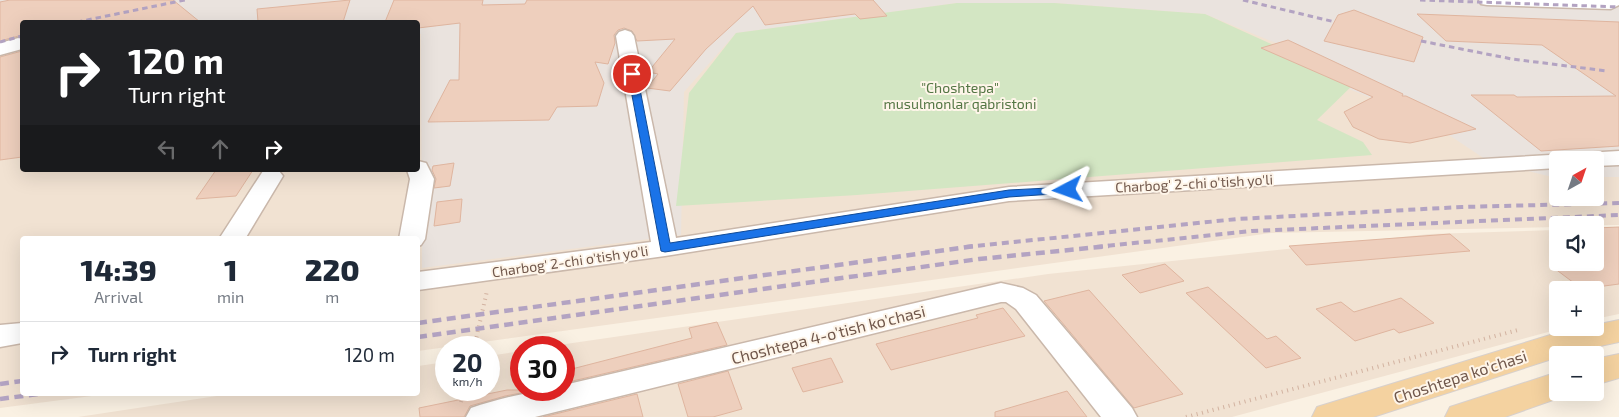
<!DOCTYPE html>
<html lang="en">
<head>
<meta charset="utf-8">
<style>
  body { margin:0; font-family:"Exo 2",sans-serif; background:#f6f6f7; color:#1f2937; height:100vh; display:flex; flex-direction:column; font-size:19px; white-space:nowrap }
  * { box-sizing:border-box; margin:0 }
  p { font-size:16px; color:#747a83 }
  .icon { flex:none; width:28px; height:28px; fill:none; stroke:currentColor; stroke-width:2; stroke-linecap:round; stroke-linejoin:round }
  .map { position:relative; flex:1; overflow:hidden }
  .side { position:absolute; left:20px; top:236px; width:400px; height:160px; display:flex; flex-direction:column; background:#fff; border-radius:5px; box-shadow:0 5px 20px #0002 }
  .side>* { flex:none }
  .banner { position:absolute; left:20px; top:20px; width:400px; height:152px; border-radius:5px; box-shadow:0 5px 20px #0002; background:#202124; color:#fff; overflow:hidden }
  .needle { width:32px; rotate:40deg }
  .controls { position:absolute; left:1549px; top:151px; display:grid; gap:10px }
  .controls a { display:grid; place-items:center; width:55px; height:55px; border-radius:5px; background:#fff; box-shadow:0 5px 20px #0002; font-size:25px }
  .speed { position:absolute; left:435px; top:336px; display:flex; gap:10px; font-size:25px; font-weight:700; text-align:center }
  .speed>* { display:grid; place-content:center; width:65px; height:65px; border-radius:50%; background:#fff; box-shadow:0 5px 20px #0002; line-height:1 }
  .speed small { font-size:12px; font-weight:400 }
  .speed .limit { border:8px solid #d22; background:#fff; color:#111 }
  .pin { position:absolute; display:grid; place-items:center; width:42px; height:42px; color:#fff; margin:-21px; border:2px solid #fff; border-radius:50%; box-shadow:0 1px 5px #0007 }
  .me { position:absolute; width:55px; margin:-28px; rotate:266deg; stroke-linejoin:round; filter:drop-shadow(0 0 4px #0008) }
  .turn { display:flex; align-items:center; gap:18px; height:105px; padding:0 25px; font-size:22px }
  .turn .icon { width:65px; height:65px; stroke-width:2.5 }
  .turn b { display:block; font-size:35px; line-height:42px }
  .lanes { display:flex; align-items:center; height:48px; padding:0 25px; background:#0003; justify-content:center; gap:25px; direction:ltr }
  .lanes .off { opacity:.35 }
  .eta { display:flex; justify-content:space-evenly; align-items:center; height:85px; text-align:center }
  .eta b { font-size:30px; font-weight:800; line-height:35px }
  ul { padding:0; list-style:none }
  li { display:flex; align-items:center; gap:15px; height:65px; padding:0 25px; border-top:1px solid #e0e1e3 }
  li div { flex:1 }
  li b { display:block; font-size:19px }
  li em { font-style:normal }
  .map>svg:first-child { display:block }
  .residential { fill:#f1e2d2; fill-rule:evenodd }
  .industrial { fill:#eae3de }
  .green { fill:#d3e6c3 }
  .building { fill:#eecfbd; stroke:#dfb59f }
  .lines { fill:none; stroke-linecap:round; stroke-linejoin:round }
  .minor-casing { stroke:#cab8ab; stroke-width:3 }
  .major-casing { stroke:#d7d0cd; stroke-width:2 }
  .path { stroke:#d2b2a0; stroke-width:4; stroke-dasharray:1 4.5; stroke-linecap:butt }
  .minor { fill:#fff; fill-rule:evenodd }
  .major { fill:#f4d2a0; fill-rule:evenodd }
  .rail-far2 { stroke:#b3a3c2; stroke-width:3; stroke-dasharray:5.5 4; stroke-linecap:butt }
  .rail-far1 { stroke:#b3a3c2; stroke-width:4; stroke-dasharray:7 5; stroke-linecap:butt }
  .rail { stroke:#b3a3c2; stroke-width:4.5; stroke-dasharray:9 5.5; stroke-linecap:butt }
  .route { fill:#1a73e8; stroke:#114b97 }
  .labels { text-anchor:middle; dominant-baseline:central; stroke-width:4; stroke-linejoin:round; paint-order:stroke }
  .park-label { font-size:14px; fill:#547644; stroke:#fef5e9 }
  .street-label { font-size:14px; fill:#70574b; stroke:#fef5e9 }
  .near-street-label { font-size:16px; fill:#70574b; stroke:#fef5e9 }
</style>
</head>
<body>
<div class="map">
<svg width="1619" height="417" viewBox="0 0 1619 417">
  <rect width="100%" height="100%" fill="#faf1e3"/>
  <path class="residential" d="M0,0H1619V225H1558L1557,227L1271,233L418,351V239H22V394H107L0,408ZM22,22H418V170H22ZM1558,160H1595V198H1558Z
    M1619,229V314L1595,319V290H1558V328H1563L1232,417H78L230,394H418V366L446,362V390H489V356L521,351V390H564V348L545,347L1048,274L1430,234L1557,230L1558,262H1595Z"/>
  <path class="industrial" d="M0,0H1619V177H1595V160H1558L1556,178L1488,161L1428,121L1349,89L1364,79L1205,14L1054,3H957L736,33L684,92L681,235L422,268L421,34H418V22H22V87L0,91Z"/>
  <path class="green" d="M957,3H1054L1205,14L1269,43L1359,79L1317,120L1363,142L1372,155L857,195L676,206L689,93L736,33Z"/>
  <path class="building" d="M10,0H173L200,22H22V35L0,41V2Z
    M350,0L343,22H258L257,9Z
    M394,0H483L482,5L525,4L527,0H873L887,16L860,19L855,14L765,25L753,6L706,49L670,91L647,88L658,74L648,72L675,39L637,41L632,31L624,28L618,30L614,35L615,43L608,64L595,62L604,83L597,106L557,107L549,120L428,122L450,80H459L460,23L418,28V22H385Z
    M1354,10L1423,37L1414,62L1324,41L1338,15Z
    M1417,14L1619,22V146L1541,151L1471,95H1514L1517,97L1616,96L1542,45L1446,41Z
    M1288,40L1403,94L1402,96H1406L1476,129L1410,143L1379,139L1353,127L1344,112L1373,97L1261,48Z
    M22,51V157L0,160V57Z
    M454,163L450,186L434,188L436,179L432,170L433,166Z
    M216,170H253L236,196L196,199Z
    M462,199L460,222L434,226L437,202Z
    M1619,227V284L1582,289L1554,268L1595,263V228Z
    M1450,234L1470,251L1306,265L1289,246Z
    M1165,264L1184,281L1140,293L1122,275Z
    M1208,287L1267,339L1276,336L1301,358L1266,368L1186,293Z
    M1089,290L1147,355L1183,394L1134,408L1044,301Z
    M1401,298L1434,323L1399,333L1394,329L1355,341L1316,309L1341,302L1354,312Z
    M1003,308L1025,336L891,370L876,344L978,318L976,315Z
    M717,322L727,345L564,383V371L692,338L689,328Z
    M831,358L843,382L803,392L792,368Z
    M728,371L742,409L713,417H688L678,384Z
    M507,390H537L505,396L470,406L464,417H420L419,408Z
    M1067,391L1087,417H995V412Z
    M637,394L643,417H543Z"/>
  <g class="lines">
    <defs>
      <path id="minor" d="M1479,0H1619V5L1611,9L1487,5L1481,4Z
        M625,30L631,32L634,36L676,238L1009,187L1619,151V165L1595,166V160H1558V168L1009,201L665,256L418,290V272L651,242L616,36L619,32Z
        M22,37V49L0,55V43Z
        M418,161L426,163L434,179L425,239L421,245L418,246V239H399L410,179L407,170H418Z
        M276,170L279,171L283,176L245,239H219L263,171Z
        M1001,283L1023,288L1036,295L1132,408L1137,417H1101L1016,309L1006,302H1001L535,417H466L471,408C501,398 533,390 564,390V385Z
        M22,323V343L0,347V325Z"/>
      <path id="major" d="M1619,320V342L1558,355V357L1373,417H1312L1317,407L1330,403L1560,332L1582,328H1595V325Z
        M1619,354V378L1595,385V359Z
        M1558,372V392H1571L1570,394L1505,417H1445L1450,407Z"/>
    </defs>
    <use href="#minor" class="minor-casing"/>
    <use href="#major" class="major-casing"/>
    <path class="path" d="M474,348L487,291
      M461,402L464,390
      M1186,417L1518,330"/>
    <use href="#minor" class="minor"/>
    <use href="#major" class="major"/>
    <path class="rail-far2" d="M1243,0L1335,22
      M1420,0L1619,7
      M77,22L185,0
      M1421,41L1512,59L1607,71
      M0,42L22,36"/>
    <path class="rail-far1" d="M966,247L1237,219L1462,207L1619,203
      M1096,247L1252,231L1619,215"/>
    <path class="rail" d="M418,323L975,246
      M418,337L979,259L1109,246
      M0,384L22,381
      M0,399L38,394"/>
  </g>
  <path class="route" d="M629,72H635L637,74L670,243L1009,190L1068,187L1074,190L1068,193L1009,197L665,252L661,251L628,74Z"/>
  <g class="labels">
    <g class="park-label">
      <text x="960" y="87">"Choshtepa"<tspan x="960" dy="16">musulmonlar qabristoni</tspan></text>
    </g>
    <g class="street-label">
      <text transform="translate(1194 183) rotate(-3)">Charbog' 2-chi o'tish yo'li</text>
      <text transform="translate(570 261) rotate(-8)">Charbog' 2-chi o'tish yo'li</text>
    </g>
    <g class="near-street-label">
      <text transform="translate(828 334) rotate(-14)">Choshtepa 4-o'tish ko'chasi</text>
      <text transform="translate(1460 376) rotate(-18)">Choshtepa ko'chasi</text>
    </g>
  </g>
</svg>
<div class="controls">
<a><svg class="needle" viewBox="-14 -14 28 28"><path d="M0-13l5 13h-10z" fill="#e53935"/><path d="M0 13l5-13h-10z" fill="#747a83"/></svg></a>
<a><svg class="icon" aria-label="sound" viewBox="0 0 24 24"><path d="M4 9h4l5-4v14l-5-4H4zM17 9q2 3 0 6"/></svg></a>
<a>+</a>
<a>−</a>
</div>
<div class="speed"><div>20<small>km/h</small></div><div class="limit">30</div></div>
<div class="pin" style="left:632px;top:74px;background:#d93025"><svg class="icon" aria-label="arrive" viewBox="0 0 24 24"><path d="M6 21V4h12l-3 4 3 4H6"/></svg></div>
<svg class="me" style="left:1068px;top:190px" viewBox="-20 -20 40 40"><path d="M0-17L14 15 0 8-14 15z" fill="#1a73e8" stroke="#fff" stroke-width="4"/></svg>
<div class="banner">
<div class="turn"><svg class="icon" aria-label="right" viewBox="0 0 24 24"><path d="M7 20v-9h11M14 6l5 5-5 5"/></svg><div><b>120 m</b>Turn right</div></div>
<div class="lanes"><svg class="icon off" aria-label="left" viewBox="0 0 24 24"><path d="M17 20v-9H6M10 6l-5 5 5 5"/></svg><svg class="icon off" aria-label="ahead" viewBox="0 0 24 24"><path d="M12 20V5M6 11l6-6 6 6"/></svg><svg class="icon" aria-label="right" viewBox="0 0 24 24"><path d="M7 20v-9h11M14 6l5 5-5 5"/></svg></div>
</div>
<section class="side">
<div class="eta">
<div><b>14:39</b><p>Arrival</p></div>
<div><b>1</b><p>min</p></div>
<div><b>220</b><p>m</p></div>
</div>
<ul>
<li><svg class="icon" aria-label="right" viewBox="0 0 24 24"><path d="M7 20v-9h11M14 6l5 5-5 5"/></svg><div><b>Turn right</b></div><em>120 m</em></li>
</ul>
</section>
</div>
</body>
</html>
